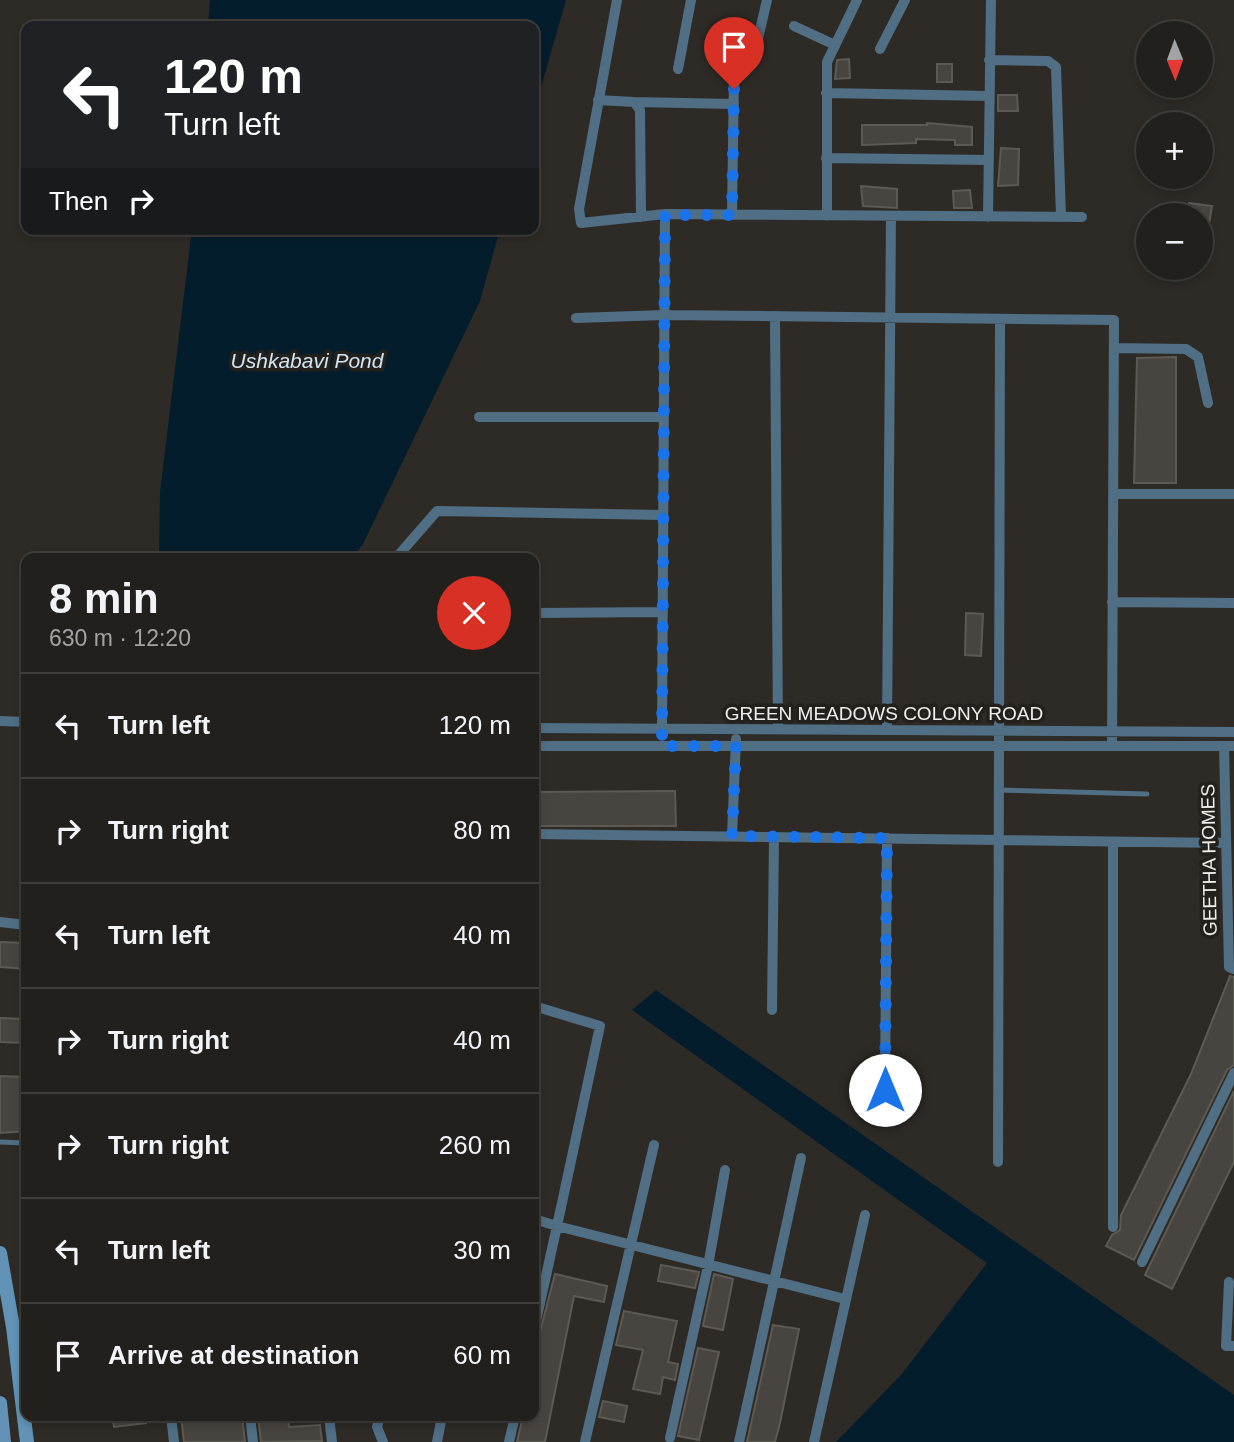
<!DOCTYPE html>
<html lang="en">
<head>
<meta charset="utf-8">
<style>
  body { margin:0; font-family:Helvetica,sans-serif; background:#2a2825; color:#f1f3f6; height:100vh; display:flex; flex-direction:column; font-size:26px; white-space:nowrap }
  * { box-sizing:border-box; margin:0 }
  p { font-size:23px; color:#a2a3a3 }
  .icon { flex:none; width:38px; height:38px; fill:none; stroke:currentColor; stroke-width:2; stroke-linecap:round; stroke-linejoin:round }
  .map { position:relative; flex:1; overflow:hidden }
  .side { position:absolute; left:21px; top:553px; width:518px; height:868px; display:flex; flex-direction:column; background:#22201c; border-radius:14px; box-shadow:0 4px 10px #0003,0 0 0 2px #3f3e3b }
  .side>* { flex:none }
  .banner { position:absolute; left:21px; top:21px; width:518px; height:214px; border-radius:14px; box-shadow:0 4px 10px #0003,0 0 0 2px #3f3e3b; background:#202124; color:#fff; overflow:hidden }
  .needle { width:46px; rotate:179deg }
  .controls { position:absolute; left:1136px; top:21px; display:grid; gap:14px }
  .controls a { display:grid; place-items:center; width:77px; height:77px; border-radius:50%; background:#22201c; box-shadow:0 4px 10px #0003,0 0 0 2px #3f3e3b; font-size:35px }
  .pin { position:absolute; display:grid; place-items:center; width:60px; height:60px; color:#fff; margin:-72px -30px; border-radius:50% 50% 50% 0; rotate:-45deg; box-shadow:0 0 7px #0007 }
  .pin .icon { rotate:45deg }
  .me { position:absolute; width:77px; margin:-38px; rotate:0deg; stroke-linejoin:round; filter:drop-shadow(0 0 5px #0008) }
  .turn { display:flex; align-items:center; gap:24px; height:147px; padding:0 28px; font-size:32px }
  .turn .icon { width:91px; height:91px; stroke-width:2.5 }
  .turn b { display:block; font-size:49px; line-height:60px }
  .then { display:flex; align-items:center; height:66px; padding:0 28px; background:#0003; gap:14px; font-size:26px }
  .round { display:grid; place-items:center; flex:none; width:74px; height:74px; border-radius:37px; background:#2a2825 }
  .overview { display:flex; align-items:center; justify-content:space-between; height:119px; padding:0 28px }
  h1 { font-size:42px; font-weight:700; line-height:52px }
  ul { padding:0; list-style:none }
  li { display:flex; align-items:center; gap:21px; height:105px; padding:0 28px; border-top:2px solid #3f3e3b }
  li div { flex:1 }
  li b { display:block; font-size:26px }
  li em { font-style:normal }
  .map>svg:first-child { display:block }
  .water { fill:#041d2d }
  .building { fill:#484540; stroke:#5d5a54; stroke-width:2 }
  .lines { fill:none; stroke-linecap:round; stroke-linejoin:round }
  .lane { stroke:#506e84; stroke-width:5 }
  .street { stroke:#506e84; stroke-width:10 }
  .secondary { stroke:#6293b6; stroke-width:14 }
  .route { stroke:#1a73e8; stroke-width:12; stroke-dasharray:0 21.6 }
  .labels { text-anchor:middle; dominant-baseline:central; stroke-width:7; stroke-linejoin:round; paint-order:stroke }
  .street-label { font-size:19px; fill:#f0eeea; stroke:#24211c }
  .water-label { font-size:21px; font-style:italic; fill:#d1e4f2; stroke:#24211c }
</style>
</head>
<body>
<div class="map">
<svg width="1234" height="1442" viewBox="0 0 1234 1442">
  <rect width="100%" height="100%" fill="#2e2b26"/>
  <path class="water" d="M210,0H566L534,112V26H208Z
    M192,229H500L480,301L363,544L352,558H159L160,492Z
    M656,990L1234,1395V1442H836L901,1375L987,1263L632,1010Z"/>
  <path class="building" d="M849,59L850,78L835,79L837,60Z
    M937,64H952V82H937Z
    M998,95H1017L1018,111H998Z
    M927,123L972,127V145H955V140L916,139V143L862,145V125H927Z
    M1001,148L1019,149L1018,185L998,186Z
    M861,186L897,189V208L863,206Z
    M970,190L972,208H954L953,191Z
    M1189,203L1212,206L1207,236H1200V215H1187Z
    M1176,357V483H1134L1137,358Z
    M966,613L983,614L981,656L965,655Z
    M675,791L676,826H534V792Z
    M0,942L26,943V969L0,967Z
    M1230,976L1234,977V1065L1227,1070L1134,1260L1106,1246L1112,1235L1120,1230L1121,1215L1191,1074Z
    M0,1018L26,1019V1043L0,1042Z
    M0,1076L26,1077V1131L0,1133Z
    M1234,1091V1162L1172,1289L1145,1275Z
    M661,1265L699,1272L695,1288L658,1281Z
    M555,1274L607,1286L604,1302L574,1296L545,1442H517L523,1416H534V1355Z
    M714,1274L733,1279L723,1330L703,1326Z
    M624,1311L677,1321L668,1362L678,1364L675,1380L663,1377L660,1394L633,1389L643,1350L616,1345Z
    M773,1325L799,1329L780,1423L775,1442H747Z
    M698,1348L719,1352L699,1440L678,1436Z
    M603,1401L627,1406L624,1422L599,1417Z
    M112,1416H146V1423L114,1427Z
    M181,1416H242L245,1442H184Z
    M258,1416H288L289,1427L320,1425L322,1441L261,1442Z"/>
  <g class="lines">
    <path class="lane" d="M998,790L1147,794
      M0,1142L26,1143"/>
    <path class="street" d="M617,0L579,209L581,223L665,214L1082,217
      M794,26L835,45
      M880,49L905,0
      M989,60L1048,61L1056,67L1061,217
      M752,64L767,0
      M678,69L691,0
      M826,93L989,96
      M598,100L634,102L640,110L641,217
      M634,102L734,104
      M826,158L988,160
      M732,215L734,75
      M827,216V62L857,0
      M988,217L991,0
      M775,316L778,729
      M576,318L664,315L1114,320L1112,746
      M1114,348L1186,349L1198,357L1208,403
      M479,417H664
      M1113,494H1234
      M396,558L437,511L663,515
      M1112,602L1234,603
      M534,613L663,612
      M0,721L26,722
      M534,728L1234,732
      M887,730L891,216
      M662,733L665,214
      M534,746H1234
      M1224,746L1229,967L1234,969
      M534,834L1225,843
      M732,836L736,739
      M0,922L26,925
      M534,1006L600,1026L557,1226L845,1299
      M772,1010L774,837
      M885,1090L887,838
      M998,1162L1000,319
      M534,1219L557,1226L534,1330
      M1113,1227V842
      M1142,1262L1234,1073
      M1229,1282L1226,1346H1234
      M171,1416L174,1442
      M250,1416L253,1442
      M329,1416L332,1442
      M380,1416L377,1427L383,1442
      M670,1438L708,1266L725,1170
      M437,1442L442,1416
      M509,1442L515,1416
      M585,1442L654,1145
      M739,1442L801,1158
      M814,1442L865,1215"/>
    <path class="secondary" d="M0,1253L13,1327L27,1442
      M0,1403L4,1442"/>
  </g>
  <g class="lines">
    <path class="route" d="M734,89L732,215H665L662,746H736L732,836L887,838L885,1090"/>
  </g>
  <g class="labels">
    <g class="street-label">
      <text x="884" y="713">GREEN MEADOWS COLONY ROAD</text>
      <text transform="translate(1209 860) rotate(-91)">GEETHA HOMES</text>
    </g>
    <g class="water-label">
      <text x="307" y="360">Ushkabavi Pond</text>
    </g>
  </g>
</svg>
<div class="controls">
<a><svg class="needle" viewBox="-14 -14 28 28"><path d="M0-13l5 13h-10z" fill="#e53935"/><path d="M0 13l5-13h-10z" fill="#a2a3a3"/></svg></a>
<a>+</a>
<a>−</a>
</div>
<div class="pin" style="left:734px;top:89px;background:#d93025"><svg class="icon" aria-label="arrive" viewBox="0 0 24 24"><path d="M6 21V4h12l-3 4 3 4H6"/></svg></div>
<svg class="me" style="left:885px;top:1090px" viewBox="-20 -20 40 40"><circle r="19" fill="#fff"/><path d="M0-13L10 11 0 6-10 11z" fill="#1a73e8"/></svg>
<div class="banner">
<div class="turn"><svg class="icon" aria-label="left" viewBox="0 0 24 24"><path d="M17 20v-9H6M10 6l-5 5 5 5"/></svg><div><b>120 m</b>Turn left</div></div>
<div class="then">Then<svg class="icon" aria-label="right" viewBox="0 0 24 24"><path d="M7 20v-9h11M14 6l5 5-5 5"/></svg></div>
</div>
<section class="side">
<div class="overview"><div><h1>8 min</h1><p>630 m · 12:20</p></div><a class="round" style="background:#d93025;color:#fff"><svg class="icon" aria-label="close" viewBox="0 0 24 24"><path d="M6 6l12 12M18 6L6 18"/></svg></a></div>
<ul>
<li><svg class="icon" aria-label="left" viewBox="0 0 24 24"><path d="M17 20v-9H6M10 6l-5 5 5 5"/></svg><div><b>Turn left</b></div><em>120 m</em></li>
<li><svg class="icon" aria-label="right" viewBox="0 0 24 24"><path d="M7 20v-9h11M14 6l5 5-5 5"/></svg><div><b>Turn right</b></div><em>80 m</em></li>
<li><svg class="icon" aria-label="left" viewBox="0 0 24 24"><path d="M17 20v-9H6M10 6l-5 5 5 5"/></svg><div><b>Turn left</b></div><em>40 m</em></li>
<li><svg class="icon" aria-label="right" viewBox="0 0 24 24"><path d="M7 20v-9h11M14 6l5 5-5 5"/></svg><div><b>Turn right</b></div><em>40 m</em></li>
<li><svg class="icon" aria-label="right" viewBox="0 0 24 24"><path d="M7 20v-9h11M14 6l5 5-5 5"/></svg><div><b>Turn right</b></div><em>260 m</em></li>
<li><svg class="icon" aria-label="left" viewBox="0 0 24 24"><path d="M17 20v-9H6M10 6l-5 5 5 5"/></svg><div><b>Turn left</b></div><em>30 m</em></li>
<li><svg class="icon" aria-label="arrive" viewBox="0 0 24 24"><path d="M6 21V4h12l-3 4 3 4H6"/></svg><div><b>Arrive at destination</b></div><em>60 m</em></li>
</ul>
</section>
</div>
</body>
</html>
